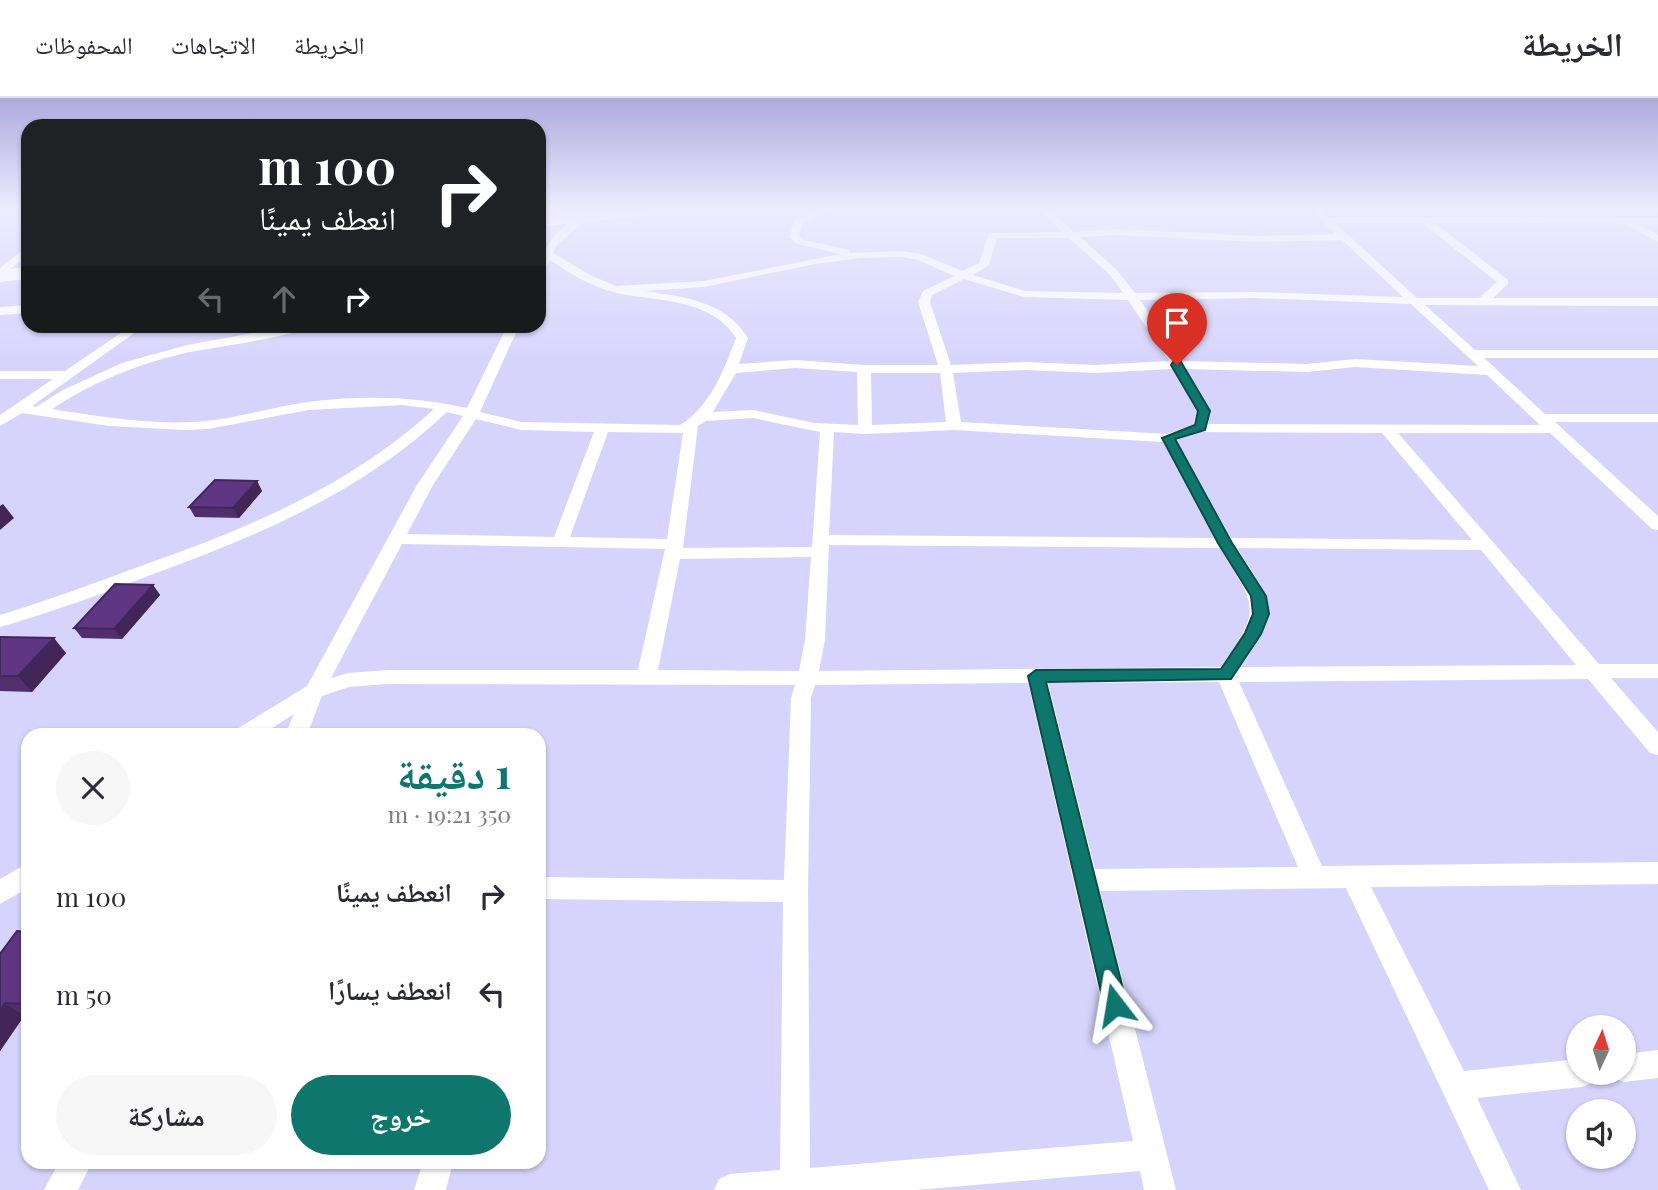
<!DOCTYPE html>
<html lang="ar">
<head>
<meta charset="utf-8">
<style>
  body { margin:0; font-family:"Playfair Display","Noto Naskh Arabic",serif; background:#f7f7f7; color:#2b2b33; direction:rtl; height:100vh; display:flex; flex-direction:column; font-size:26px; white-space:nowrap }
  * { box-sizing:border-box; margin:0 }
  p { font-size:23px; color:#7c7c81 }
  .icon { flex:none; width:38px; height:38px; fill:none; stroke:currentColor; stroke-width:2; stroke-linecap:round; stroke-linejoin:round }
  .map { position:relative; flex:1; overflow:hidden; direction:ltr }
  .panel { position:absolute; left:21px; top:630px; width:525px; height:441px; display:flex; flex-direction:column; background:#fff; border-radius:21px; box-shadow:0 2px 5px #0004; direction:rtl }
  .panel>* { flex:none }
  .guide { position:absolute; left:21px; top:21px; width:525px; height:214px; border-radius:21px; box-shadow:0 2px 5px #0004; direction:rtl; background:#202124; color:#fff; overflow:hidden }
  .needle { width:46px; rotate:4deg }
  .fabs { position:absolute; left:1566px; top:917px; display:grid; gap:14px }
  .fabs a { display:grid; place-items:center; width:70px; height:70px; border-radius:50%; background:#fff; box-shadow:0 2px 5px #0004; font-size:35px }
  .pin { position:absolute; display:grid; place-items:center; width:60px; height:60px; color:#fff; margin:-72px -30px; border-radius:50% 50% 50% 0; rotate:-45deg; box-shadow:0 0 7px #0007 }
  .pin .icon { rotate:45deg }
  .me { position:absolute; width:77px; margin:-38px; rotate:346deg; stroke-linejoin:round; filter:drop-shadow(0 0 5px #0008) }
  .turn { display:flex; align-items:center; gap:24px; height:147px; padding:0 35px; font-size:32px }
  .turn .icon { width:91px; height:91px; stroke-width:2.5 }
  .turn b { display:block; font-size:49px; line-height:60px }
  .lanes { display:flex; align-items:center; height:66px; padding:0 35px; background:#0003; justify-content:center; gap:35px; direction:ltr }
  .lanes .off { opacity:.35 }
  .round { display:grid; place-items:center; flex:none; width:74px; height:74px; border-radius:37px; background:#f7f7f7 }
  .summary { display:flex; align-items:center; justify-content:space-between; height:119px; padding:0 35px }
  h1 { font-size:42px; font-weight:700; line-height:52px; color:#0f766e }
  .action { display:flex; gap:14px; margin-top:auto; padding:14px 35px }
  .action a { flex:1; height:80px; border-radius:42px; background:#0f766e; color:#fff; font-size:28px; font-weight:700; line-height:80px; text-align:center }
  .action a+a { background:#f7f7f7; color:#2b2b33 }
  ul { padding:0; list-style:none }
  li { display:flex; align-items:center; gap:21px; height:98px; padding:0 35px }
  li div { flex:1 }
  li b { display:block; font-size:26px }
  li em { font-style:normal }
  header { display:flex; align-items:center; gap:42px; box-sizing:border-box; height:98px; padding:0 35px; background:#fff; border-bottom:2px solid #e1e1e2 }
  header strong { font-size:33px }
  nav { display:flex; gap:38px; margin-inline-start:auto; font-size:24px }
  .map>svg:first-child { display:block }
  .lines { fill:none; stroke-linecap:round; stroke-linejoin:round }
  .street { fill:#fff; fill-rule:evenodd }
  .highway { fill:#fff; fill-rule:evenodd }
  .wall { fill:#522e6f }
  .shaded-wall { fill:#42265a }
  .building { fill:#5f3681; stroke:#42265a; stroke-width:2 }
  .route { fill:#0f766e; stroke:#0a4d48; stroke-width:2 }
</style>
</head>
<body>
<header>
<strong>الخريطة</strong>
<nav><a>الخريطة</a><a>الاتجاهات</a><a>المحفوظات</a></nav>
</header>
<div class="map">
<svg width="1658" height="1092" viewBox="0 0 1658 1092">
  <rect width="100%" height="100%" fill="#d6d4fc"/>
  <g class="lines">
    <path class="street" d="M818,112H833L803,125L799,138L804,142L849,152V155L902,153L921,156L962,173L979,165L989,135L1062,134L1040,112H1050L1074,134L1116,131L1258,138L1335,136L1311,112H1321L1328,119L1658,120V126H1637L1658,137V144L1624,126L1435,125L1508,182V186L1493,200H1658V208L1425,207L1475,252H1658V260H1484L1545,316H1658V324H1555L1658,418V432L1652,431L1550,335H1398L1599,566H1658V580H1611L1658,634V657L1650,655L1588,581L1239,584L1322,768L1658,764V786L1371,789L1464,973L1578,961V975H1596L1592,985L1582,989L1477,1000L1521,1092H1489L1346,790L1100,793L1176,1092H1144L1140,1073L916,1092H714L719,1081L730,1076L780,1072L783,804L539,801V779L784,782L791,600L795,587L387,586L349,589L322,598L307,637H285L294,616L261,637H234L237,631L307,588L417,387L463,318L447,314C362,394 264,435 156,475C104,495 53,514 0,529V517C49,502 98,484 146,466C251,429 351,387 434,311L402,307L309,312L208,331L186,332L109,328L22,315L0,328V317L53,281H0V273H65L131,228H144L32,308L36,309L63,292L122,265L187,247L291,228H308L306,231C269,242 229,247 190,254C140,265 94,283 52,311C102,319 156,328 207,323C241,319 274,309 307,304C361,297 415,298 467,310L507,228H519L480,314L521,324L680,327C710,309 724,272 736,240C711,199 654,204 613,194C590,188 569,175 550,162L543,175L539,176C539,150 560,127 584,116L587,117V121L556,148L553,155L592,178L616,188L704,183L841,156L797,146L789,139L795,121ZM1335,125H1422L1497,184L1479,200H1417ZM1116,137L1258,144L1342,142L1403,199L1254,194L1135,195L1117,172L1080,139ZM997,140H1069L1109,176L1123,195L1025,193L973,177L989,167ZM902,159L918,162L954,178L923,193L918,204L938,267H864L795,262L739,266L748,240C725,203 685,199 645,193L704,189L815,166L860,160ZM964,181L1024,199L1128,202L1169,263L1095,267L1026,264L951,267L930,204L932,197ZM1254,200L1411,206L1478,268L1355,261L1307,266L1182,263L1140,202ZM1355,269L1487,277L1540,327L1208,326L1211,313L1186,271L1307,274ZM795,270L857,274L858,327L815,325L753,312L713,314L736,275ZM1173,271L1197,313L1193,327L1167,336L961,324L953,275L1026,272L1095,275ZM871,275H940L946,324L872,327ZM753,320L820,334L812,449L683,450L698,328L706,323ZM476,321L521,332L594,334L554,439L407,436L433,387ZM954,332L1163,344L1214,440L829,437L834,334L865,336ZM608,334L683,335L667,441L570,439ZM1201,334L1382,335L1472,442L1231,440L1176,342ZM402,446L665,451L638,572H387L348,575L331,580ZM829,447L1220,450C1257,512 1262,508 1221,569L819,573L825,542ZM1237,450L1481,452L1576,567L1241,569C1281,507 1275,510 1237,450ZM811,459L805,542L799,573L658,572L680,461ZM1219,584L1298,769L1095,771L1048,585ZM1028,585L1133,1043L810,1070L808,793L811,600L815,587Z
      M28,148V157L0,179V170Z
      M28,207V215L0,217V209Z
      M28,765V790L0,806V781Z
      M1658,952V980L1624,984L1614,980L1612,975H1624V956Z
      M59,1064H92L78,1092H44Z
      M423,1064H453L446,1092H414Z"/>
    <path class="highway" d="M597,112H660L652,117L539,129V119Z
      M28,169V181L0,184V172Z"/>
  </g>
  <path class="wall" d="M257,383L262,393L239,420L195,419L189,409Z
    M153,487L160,497L122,541L82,540L74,530Z
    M0,539L66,555L32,594L0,593Z
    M28,834V918H24L0,953V856Z"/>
  <path class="shaded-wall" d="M257,383L262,393L239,420L233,410Z
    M3,406L14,420L0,432V408Z
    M153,487L160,497L122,541L114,531Z
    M54,540L66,555L32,594L18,578Z
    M5,905L24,918L0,953V913Z"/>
  <path class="building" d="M215,382L257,383L233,410L189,409Z
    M115,486L153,487L114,531L74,530Z
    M0,539L54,540L18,578H0Z
    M17,833L28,834V906L5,905L0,913V856Z"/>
  <linearGradient id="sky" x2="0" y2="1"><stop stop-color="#afaadd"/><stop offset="0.42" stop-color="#edecfe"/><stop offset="1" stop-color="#edecfe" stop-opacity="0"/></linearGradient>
  <rect width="1658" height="265" fill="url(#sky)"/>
  <path class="route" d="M1173,264H1181L1210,313L1205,332L1175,341L1232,445L1266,498L1269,516L1261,536L1231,581L1046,584L1127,907L1123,915L1115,918L1107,915L1104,907L1028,578L1036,572L1221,571L1245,535L1253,516L1251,498L1218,445L1162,340L1195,327L1198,313L1171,267Z"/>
</svg>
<div class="fabs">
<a><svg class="needle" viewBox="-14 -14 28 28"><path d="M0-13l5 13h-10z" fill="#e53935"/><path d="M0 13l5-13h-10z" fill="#7c7c81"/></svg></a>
<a><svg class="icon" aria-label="sound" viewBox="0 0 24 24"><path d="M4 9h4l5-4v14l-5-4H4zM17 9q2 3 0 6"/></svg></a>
</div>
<div class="pin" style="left:1177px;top:267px;background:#d93025"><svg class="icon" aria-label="arrive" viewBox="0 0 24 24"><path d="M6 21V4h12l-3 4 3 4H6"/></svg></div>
<svg class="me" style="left:1115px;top:907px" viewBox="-20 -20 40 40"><path d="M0-17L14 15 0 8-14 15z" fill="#0f766e" stroke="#fff" stroke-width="4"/></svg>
<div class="guide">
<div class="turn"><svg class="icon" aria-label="right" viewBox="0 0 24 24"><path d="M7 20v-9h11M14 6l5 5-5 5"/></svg><div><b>100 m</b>انعطف يمينًا</div></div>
<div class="lanes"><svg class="icon off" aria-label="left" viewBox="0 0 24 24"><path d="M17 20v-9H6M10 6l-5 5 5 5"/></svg><svg class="icon off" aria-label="ahead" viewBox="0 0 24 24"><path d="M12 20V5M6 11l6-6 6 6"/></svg><svg class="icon" aria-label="right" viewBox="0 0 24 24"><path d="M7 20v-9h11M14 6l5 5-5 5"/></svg></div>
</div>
<section class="panel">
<div class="summary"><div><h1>1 دقيقة</h1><p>350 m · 19:21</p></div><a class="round"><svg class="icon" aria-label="close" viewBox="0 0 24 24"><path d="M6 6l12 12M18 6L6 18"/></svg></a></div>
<ul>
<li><svg class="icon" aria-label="right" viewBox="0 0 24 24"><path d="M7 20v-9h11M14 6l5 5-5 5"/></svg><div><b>انعطف يمينًا</b></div><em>100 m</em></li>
<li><svg class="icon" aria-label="left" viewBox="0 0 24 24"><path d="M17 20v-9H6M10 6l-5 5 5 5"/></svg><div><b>انعطف يسارًا</b></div><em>50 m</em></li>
</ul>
<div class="action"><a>خروج</a><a>مشاركة</a></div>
</section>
</div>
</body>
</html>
